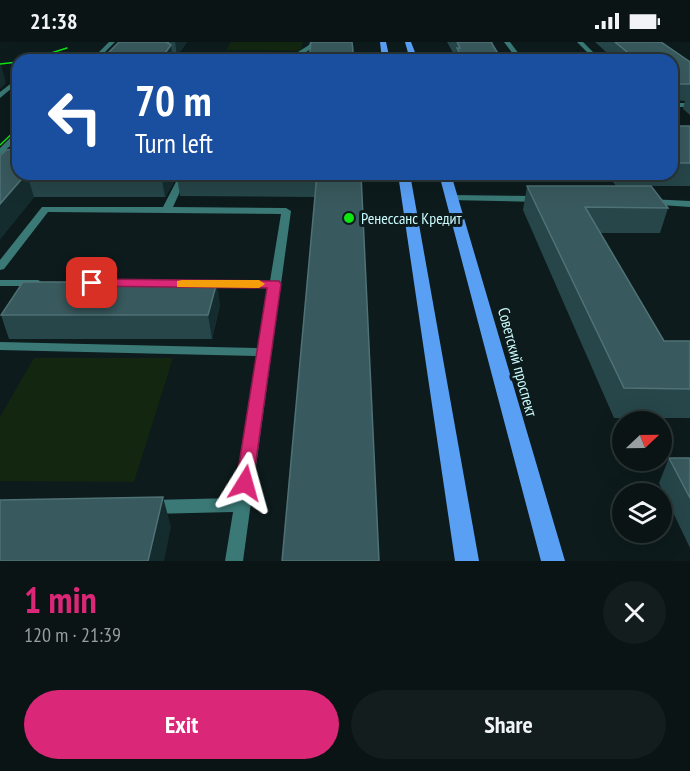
<!DOCTYPE html>
<html lang="en">
<head>
<meta charset="utf-8">
<style>
  body { margin:0; font-family:"PT Sans Narrow",sans-serif; background:#131d1e; color:#f1f3f6; height:100vh; display:flex; flex-direction:column; font-size:22px; white-space:nowrap }
  * { box-sizing:border-box; margin:0 }
  p { font-size:20px; color:#999ea0 }
  .icon { flex:none; width:33px; height:33px; fill:none; stroke:currentColor; stroke-width:2; stroke-linecap:round; stroke-linejoin:round }
  .map { position:relative; height:519px; overflow:hidden }
  .details { display:flex; flex-direction:column; background:#0a1415; flex:1 }
  .details>* { flex:none }
  .hud { position:absolute; left:12px; top:12px; width:666px; height:126px; border-radius:18px; box-shadow:0 6px 24px #0002,0 0 0 2px #2a3334; background:#1a4fa0; color:#fff; overflow:hidden }
  .needle { width:39px; rotate:68deg }
  .buttons { position:absolute; left:612px; top:369px; display:grid; gap:12px }
  .buttons a { display:grid; place-items:center; width:60px; height:60px; border-radius:50%; background:#0a1415; box-shadow:0 6px 24px #0002,0 0 0 2px #2a3334; font-size:30px }
  .pin { position:absolute; display:grid; place-items:center; width:51px; height:51px; color:#fff; margin:-26px; border-radius:12px; box-shadow:0 3px 9px #0006 }
  .me { position:absolute; width:66px; margin:-33px; rotate:8deg; stroke-linejoin:round; filter:drop-shadow(0 0 4px #0008) }
  .turn { display:flex; align-items:center; gap:21px; height:126px; padding:0 24px; font-size:27px }
  .turn .icon { width:78px; height:78px; stroke-width:2.5 }
  .turn b { display:block; font-size:42px; line-height:51px }
  .round { display:grid; place-items:center; flex:none; width:63px; height:63px; border-radius:32px; background:#131d1e }
  .overview { display:flex; align-items:center; justify-content:space-between; height:102px; padding:0 24px }
  h1 { font-size:36px; font-weight:800; line-height:45px; color:#db2777 }
  .cta { display:flex; gap:12px; margin-top:auto; padding:12px 24px }
  .cta a { flex:1; height:69px; border-radius:36px; background:#db2777; color:#fff; font-size:24px; font-weight:800; line-height:69px; text-align:center }
  .cta a+a { background:#131d1e; color:#f1f3f6 }
  .status { display:flex; justify-content:space-between; align-items:center; height:42px; padding:0 30px; background:#0a1415; direction:ltr }
  .status svg { height:16px; fill:currentColor }
  .map>svg:first-child { display:block }
  .green { fill:#132610 }
  .lines { fill:none; stroke-linecap:round; stroke-linejoin:round }
  .service { fill:#3a7976; fill-rule:evenodd }
  .minor { fill:#3a7976; fill-rule:evenodd }
  .primary { fill:#59a0f5; fill-rule:evenodd }
  .tram { stroke:#0ee512; stroke-width:1.5 }
  .wall { fill:#264649 }
  .shaded-wall { fill:#152c2f }
  .building { fill:#38595d; stroke:#4f7276; stroke-width:1.5 }
  .route { fill:#db2777; stroke:#8e194d; stroke-width:1.5 }
  .slow { fill:#f59e0b }
  .poi-dot { fill:#0ee512; stroke:#0d1b1c; stroke-width:2 }
  .labels { text-anchor:middle; dominant-baseline:central; stroke-width:6; stroke-linejoin:round; paint-order:stroke }
  .poi-label { font-size:16px; fill:#cbfafc; stroke:#0d1b1c; text-anchor:start }
  .street-label { font-size:16px; fill:#cbfafc; stroke:#0d1b1c }
</style>
</head>
<body>
<div class="status"><b>21:38</b><svg viewBox="0 0 49 12"><path d="M0 12V9h3v3zM5 12V6h3v6zM10 12V3h3v9zM15 12V0h3v12zM26 1h20v11H26zM47 4h2v5h-2z"/></svg></div>
<div class="map">
<svg width="690" height="519" viewBox="0 0 690 519">
  <rect width="100%" height="100%" fill="#0d1b1c"/>
  <path class="green" d="M231,0H303L301,9L226,8Z
    M34,316H173L134,440L0,439V375Z"/>
  <g class="lines">
    <path class="service" d="M166,0H172L167,9L179,18H172L162,10Z
      M310,0H316L314,5L303,12L302,18H296L298,10L309,3Z
      M504,0H510L522,16L592,15L577,0H583L600,17L505,18L516,16Z
      M18,36V41L0,56V50Z
      M672,61H690V65H672Z
      M180,132H188L173,165L286,166L291,169L243,519H225L233,470L151,472L145,470L142,465L145,460L151,458L235,456L258,314L0,308V300L259,306L269,245H202L196,242L202,239H270L281,172L48,170L4,227L0,228V218L42,165H163Z
      M0,238H38L44,241L38,244H0Z"/>
    <path class="minor" d="M109,0H115L97,18H91Z
      M15,91H18V97L0,113V106Z
      M451,153L539,154L544,157L539,160L448,158V154Z
      M649,157L690,159V165L646,162V158Z"/>
    <path class="primary" d="M380,0H386L390,18H382Z
      M405,0H411L418,18H410Z
      M398,132H410L479,519H455Z
      M439,132H451L565,519H541Z"/>
    <path class="tram" d="M29,18L67,6
      M0,22L18,20
      M0,103L18,86"/>
  </g>
  <path class="wall" d="M169,0H187L177,14L172,10L173,18H101L169,2Z
    M447,0H493V3L499,13V18H456V16Z
    M595,0H661L690,20V73L683,67L685,59L672,58V18H615Z
    M672,84H690V144H651L668,166L660,191H600L664,299H690V376H614L523,168L527,144H616L607,132H672Z
    M13,107L18,132H361L315,155L180,154L177,135L165,155H34L0,197V114Z
    M220,263L212,297H9L1,273Z
    M669,416H690V506L659,441Z"/>
  <path class="shaded-wall" d="M175,0H187L177,14Z
    M171,3L173,18H160Z
    M1,23L6,41L0,47V24Z
    M27,132L34,155L0,197V162Z
    M161,132H177V135L165,155Z
    M217,240L220,263L212,297L208,273Z
    M163,455L171,485L164,519H148Z"/>
  <path class="building" d="M119,0H166L171,3L160,18H101Z
    M311,0H352L354,18H309Z
    M457,0H491L499,13H493L497,18H463L457,6H460Z
    M615,0H661L690,20V42H678L672,37V18H648L643,14H632Z
    M672,84H690V121H672Z
    M18,96V132H26L0,162V114L6,108L13,107V101Z
    M317,132H361L379,519H282Z
    M527,144H651L668,166L585,165L664,299H690V347L624,346Z
    M23,240H217L208,273H1Z
    M669,416H690V456Z
    M163,455L148,519H0V458Z"/>
  <path class="route" d="M92,237L279,239L281,242L252,447L245,449L239,447L236,441L267,246L87,244V238Z"/>
  <path class="slow" d="M182,238H259L265,242L259,246L177,245V239Z"/>
  <circle class="poi-dot" cx="349" cy="176" r="6"/>
  <g class="labels">
    <g class="poi-label">
      <text x="361" y="176">Ренессанс Кредит</text>
    </g>
    <g class="street-label">
      <text transform="translate(518 320) rotate(75)">Советский проспект</text>
    </g>
  </g>
</svg>
<div class="buttons">
<a><svg class="needle" viewBox="-14 -14 28 28"><path d="M0-13l5 13h-10z" fill="#e53935"/><path d="M0 13l5-13h-10z" fill="#999ea0"/></svg></a>
<a><svg class="icon" aria-label="layers" viewBox="0 0 24 24"><path d="M12 4l9 5-9 5-9-5zM3 14l9 5 9-5"/></svg></a>
</div>
<div class="pin" style="left:92px;top:241px;background:#d93025"><svg class="icon" aria-label="arrive" viewBox="0 0 24 24"><path d="M6 21V4h12l-3 4 3 4H6"/></svg></div>
<svg class="me" style="left:245px;top:441px" viewBox="-20 -20 40 40"><path d="M0-17L14 15 0 8-14 15z" fill="#db2777" stroke="#fff" stroke-width="4"/></svg>
<div class="hud">
<div class="turn"><svg class="icon" aria-label="left" viewBox="0 0 24 24"><path d="M17 20v-9H6M10 6l-5 5 5 5"/></svg><div><b>70 m</b>Turn left</div></div>
</div>
</div>
<section class="details">
<div class="overview"><div><h1>1 min</h1><p>120 m · 21:39</p></div><a class="round"><svg class="icon" aria-label="close" viewBox="0 0 24 24"><path d="M6 6l12 12M18 6L6 18"/></svg></a></div>
<div class="cta"><a>Exit</a><a>Share</a></div>
</section>
</body>
</html>
